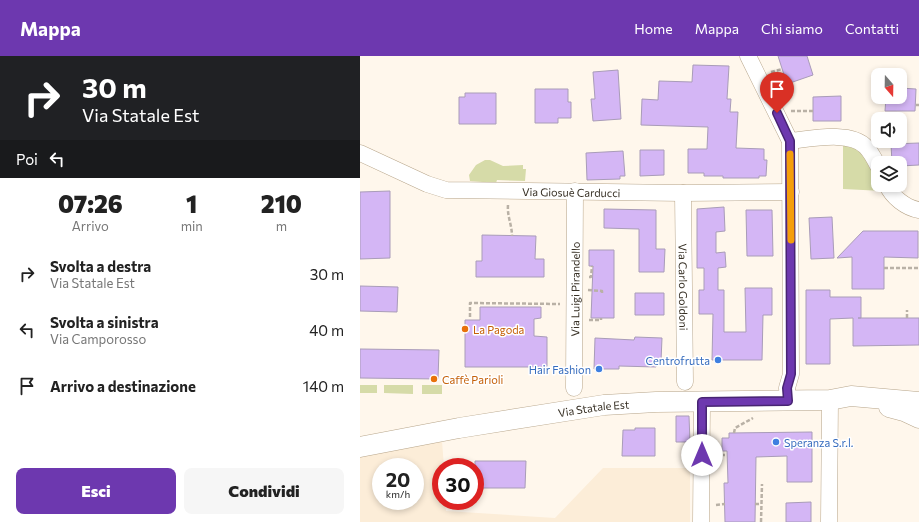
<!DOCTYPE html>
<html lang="it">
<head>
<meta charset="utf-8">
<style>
  body { margin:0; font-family:Commissioner,sans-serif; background:#f6f6f6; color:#222; height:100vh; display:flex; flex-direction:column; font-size:15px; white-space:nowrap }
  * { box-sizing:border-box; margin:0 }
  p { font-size:13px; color:#767676 }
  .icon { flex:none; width:22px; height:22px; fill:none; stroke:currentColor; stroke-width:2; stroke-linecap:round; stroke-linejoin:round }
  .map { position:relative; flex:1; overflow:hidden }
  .panel { display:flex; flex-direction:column; background:#fff; width:360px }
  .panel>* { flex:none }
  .banner { background:#202124; color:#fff; overflow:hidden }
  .needle { width:26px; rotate:160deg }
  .fabs { position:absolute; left:511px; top:12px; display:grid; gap:8px }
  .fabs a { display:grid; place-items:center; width:36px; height:36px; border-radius:8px; background:#fff; box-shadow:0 2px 6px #0003; font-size:20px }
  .speed { position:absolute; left:12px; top:402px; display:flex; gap:8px; font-size:20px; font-weight:700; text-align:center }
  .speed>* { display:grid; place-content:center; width:52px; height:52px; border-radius:50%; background:#fff; box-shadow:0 2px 6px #0003; line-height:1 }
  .speed small { font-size:10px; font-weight:400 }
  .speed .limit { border:6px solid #d22; background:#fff; color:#111 }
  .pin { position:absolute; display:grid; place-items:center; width:34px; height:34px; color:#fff; margin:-41px -17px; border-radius:50% 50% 50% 0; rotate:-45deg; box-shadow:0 0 4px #0007 }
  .pin .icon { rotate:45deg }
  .me { position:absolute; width:44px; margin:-22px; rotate:0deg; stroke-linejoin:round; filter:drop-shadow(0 0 3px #0008) }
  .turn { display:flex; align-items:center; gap:14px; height:84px; padding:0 16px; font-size:18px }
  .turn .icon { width:52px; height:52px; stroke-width:2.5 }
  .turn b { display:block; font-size:28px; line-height:34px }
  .then { display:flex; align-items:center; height:38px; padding:0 16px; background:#0003; gap:8px; font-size:15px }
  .eta { display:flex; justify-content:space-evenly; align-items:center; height:68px; text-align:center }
  .eta b { font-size:24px; font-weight:800; line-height:28px }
  .primary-button { display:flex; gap:8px; margin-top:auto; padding:8px 16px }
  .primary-button a { flex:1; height:46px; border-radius:8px; background:#6d38af; color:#fff; font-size:16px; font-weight:800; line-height:46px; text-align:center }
  .primary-button a+a { background:#f6f6f6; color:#222 }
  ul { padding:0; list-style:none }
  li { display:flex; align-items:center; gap:12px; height:56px; padding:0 16px }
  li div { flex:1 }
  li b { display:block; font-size:15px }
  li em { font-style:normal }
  header { display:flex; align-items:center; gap:24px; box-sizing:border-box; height:56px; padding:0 20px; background:#6d38af; color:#fff }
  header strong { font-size:19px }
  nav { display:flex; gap:22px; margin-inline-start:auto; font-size:14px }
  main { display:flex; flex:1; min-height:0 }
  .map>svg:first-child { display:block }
  .built { fill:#fcedd8; fill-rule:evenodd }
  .green { fill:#d6dba8 }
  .building { fill:#d4b6f5; stroke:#a99cb8 }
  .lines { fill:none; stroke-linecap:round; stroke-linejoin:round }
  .minor-casing { stroke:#b7a58a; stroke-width:17 }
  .tertiary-casing { stroke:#b7a58a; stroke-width:21 }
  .path { stroke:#b9b1a6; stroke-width:2.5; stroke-dasharray:4 2; stroke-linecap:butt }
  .minor { stroke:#fff; stroke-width:16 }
  .tertiary { stroke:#fff; stroke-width:20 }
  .route-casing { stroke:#472472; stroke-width:10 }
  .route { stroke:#6d38af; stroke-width:7 }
  .slow { stroke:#f59e0b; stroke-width:7 }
  .food-dot { fill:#e8710a; stroke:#fff; stroke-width:1.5 }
  .shop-dot { fill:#3f7fe0; stroke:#fff; stroke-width:1.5 }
  .labels { text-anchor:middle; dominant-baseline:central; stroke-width:3; stroke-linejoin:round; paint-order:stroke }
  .street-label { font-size:11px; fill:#373025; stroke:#fff }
  .food-label { font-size:11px; fill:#c56008; stroke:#fff; text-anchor:start }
  .shop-label { font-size:11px; fill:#366cbe; stroke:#fff; text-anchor:end }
</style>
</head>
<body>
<header>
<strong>Mappa</strong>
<nav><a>Home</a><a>Mappa</a><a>Chi siamo</a><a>Contatti</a></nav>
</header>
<main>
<section class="panel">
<div class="banner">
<div class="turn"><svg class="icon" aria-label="right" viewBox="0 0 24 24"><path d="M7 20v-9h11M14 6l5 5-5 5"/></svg><div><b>30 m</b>Via Statale Est</div></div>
<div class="then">Poi<svg class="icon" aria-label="left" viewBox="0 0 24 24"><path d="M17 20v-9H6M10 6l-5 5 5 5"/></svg></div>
</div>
<div class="eta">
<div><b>07:26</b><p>Arrivo</p></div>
<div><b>1</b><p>min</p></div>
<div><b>210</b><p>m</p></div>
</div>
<ul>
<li><svg class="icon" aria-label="right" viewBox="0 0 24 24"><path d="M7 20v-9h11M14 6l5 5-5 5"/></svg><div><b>Svolta a destra</b><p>Via Statale Est</p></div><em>30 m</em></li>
<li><svg class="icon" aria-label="left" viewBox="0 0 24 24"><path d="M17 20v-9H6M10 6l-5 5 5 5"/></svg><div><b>Svolta a sinistra</b><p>Via Camporosso</p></div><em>40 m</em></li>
<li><svg class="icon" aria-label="arrive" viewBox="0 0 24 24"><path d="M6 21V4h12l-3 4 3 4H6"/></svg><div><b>Arrivo a destinazione</b></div><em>140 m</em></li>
</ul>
<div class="primary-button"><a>Esci</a><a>Condividi</a></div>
</section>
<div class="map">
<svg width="559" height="466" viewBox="0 0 559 466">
  <rect width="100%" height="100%" fill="#fff7ec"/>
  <path class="built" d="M82,385L84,411H81V445H85L86,455L195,462L243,412H330V466H0V397ZM21,411H55V445H21Z"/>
  <path class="green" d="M483,88C487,89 494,90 498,93C509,100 518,116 518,129H522L523,135L483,133Z
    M125,104H130L143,110L163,109V113H166L165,125L137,124L136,127L110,125L109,119L116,109Z
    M0,329H17V337H0Z
    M24,329H53V338L24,337Z
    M62,329H82V338H62Z"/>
  <path class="building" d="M418,0H447L453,19L427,28Z
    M333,9L369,10L367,43H371L370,56H378L376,92L404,93V104H407L406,120H399V122H363V120H344V117H328V93H347L348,71L281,69L282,43L298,44L299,25L332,26Z
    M258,14L261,63L233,65L231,43H235L233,16Z
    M540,32L556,33L555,55H525L526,41H540Z
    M175,33H208V46H211V62H198V67H175Z
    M105,37H136V68H99V41H105Z
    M481,40V65H453V41Z
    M559,87V109L540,110V107H532L531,88Z
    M280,94H304V119L280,120Z
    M263,95L265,120H260V123L227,124L226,97Z
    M30,135V202L0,203V136Z
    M364,151L365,175L356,176V197L365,196L366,211L358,212V234H364V276H386L385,232H412V259H403L402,304H352L353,258H339V234H344V212H337V153Z
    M244,153L296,154V193H305L304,216H279V173L244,172Z
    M386,154H412L413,200H387Z
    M472,161L474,202L451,203L449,162Z
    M503,175H558V202L524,201V233H492V201L477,202Z
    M122,179L176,180L175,203H184V221H116V205H122Z
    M229,194H254V262H231L233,210H229Z
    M0,230L38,231L37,256L0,255Z
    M446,234H470V241H501V262H498H559V289L493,290V262L470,263V308H446Z
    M275,237H304V259H275Z
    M120,251H181V262L174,263V280L187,281V311H105V264H120Z
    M275,281L302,282L301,305H296V311L259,310V313H234L235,282L274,284Z
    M0,293L79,294L78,323L0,322Z
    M316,360H329L330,386H316Z
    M275,372H295V400H262L263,374H275Z
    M452,376V426H427V400L396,401L395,466H365L364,427H368L367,395H362V382H369V377Z
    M115,405H166L165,432H115Z
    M451,446V466H426V447Z"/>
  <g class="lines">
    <defs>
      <g id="minor">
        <path d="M388,0L430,85L431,318L427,332L428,345"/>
        <path d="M430,85C450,83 491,74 506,91C511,96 515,104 518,110"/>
        <path id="s1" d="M0,97L67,128L86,134L323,137L431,136"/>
        <path d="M527,129C532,141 546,152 559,154"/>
        <path id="s2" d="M323,137L325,326"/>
        <path id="s3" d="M214,332L215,135"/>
        <path d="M341,466L342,346"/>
        <path d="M469,466L470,344"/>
      </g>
      <g id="tertiary">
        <path d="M529,351L544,355L559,362"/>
        <path id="s4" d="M0,391L99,372L244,349L296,346L470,344L491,340L559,346"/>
      </g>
    </defs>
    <use href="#minor" class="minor-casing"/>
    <use href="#tertiary" class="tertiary-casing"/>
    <path class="path" d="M411,16L422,13
      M556,49H559
      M431,55H453
      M148,149C147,160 152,169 152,180
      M524,212H559
      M229,221H231L232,210
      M228,234L242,235V237
      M110,261V247L200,248
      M547,262V254
      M229,264H241V262
      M374,377L375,372L393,362
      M355,399H367
      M395,448H401
      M356,449L365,448
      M401,466L402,428"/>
    <use href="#minor" class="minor"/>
    <use href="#tertiary" class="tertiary"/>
  </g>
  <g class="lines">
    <defs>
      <path id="route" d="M342,399V346L428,345L427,332L431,318L430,85L417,57"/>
    </defs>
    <use href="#route" class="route-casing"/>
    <use href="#route" class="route"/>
    <path class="slow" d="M430,98L431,184"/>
  </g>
  <g class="food-dot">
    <circle cx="105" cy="273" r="4"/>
    <circle cx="74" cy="323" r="4"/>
  </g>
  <g class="shop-dot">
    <circle cx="358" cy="304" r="4"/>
    <circle cx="239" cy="313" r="4"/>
    <circle cx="416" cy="386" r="4"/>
  </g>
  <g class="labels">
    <g class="street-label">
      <text stroke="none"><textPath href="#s1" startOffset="219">Via Giosuè Carducci</textPath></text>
      <text stroke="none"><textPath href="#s2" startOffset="94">Via Carlo Goldoni</textPath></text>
      <text stroke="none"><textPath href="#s3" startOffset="99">Via Luigi Pirandello</textPath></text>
      <text stroke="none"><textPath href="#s4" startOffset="237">Via Statale Est</textPath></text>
    </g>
    <g class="food-label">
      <text x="113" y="273">La Pagoda</text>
      <text x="82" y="323">Caffè Parioli</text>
    </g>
    <g class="shop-label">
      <text x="350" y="304">Centrofrutta</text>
      <text x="231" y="313">Hair Fashion</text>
      <text x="424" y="386" text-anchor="start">Speranza S.r.l.</text>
    </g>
  </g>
</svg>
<div class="fabs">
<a><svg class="needle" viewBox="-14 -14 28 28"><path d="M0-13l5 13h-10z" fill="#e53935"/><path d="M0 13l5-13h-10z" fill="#767676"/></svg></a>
<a><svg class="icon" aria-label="sound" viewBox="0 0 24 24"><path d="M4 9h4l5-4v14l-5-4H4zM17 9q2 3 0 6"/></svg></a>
<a><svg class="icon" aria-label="layers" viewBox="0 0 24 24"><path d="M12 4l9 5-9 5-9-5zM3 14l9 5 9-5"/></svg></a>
</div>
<div class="speed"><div>20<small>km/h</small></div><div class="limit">30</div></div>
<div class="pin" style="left:417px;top:57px;background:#d93025"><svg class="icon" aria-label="arrive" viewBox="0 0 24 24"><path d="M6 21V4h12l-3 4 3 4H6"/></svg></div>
<svg class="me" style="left:342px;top:399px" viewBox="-20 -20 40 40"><circle r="19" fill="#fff"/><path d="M0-13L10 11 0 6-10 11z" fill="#6d38af"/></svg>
</div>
</main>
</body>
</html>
